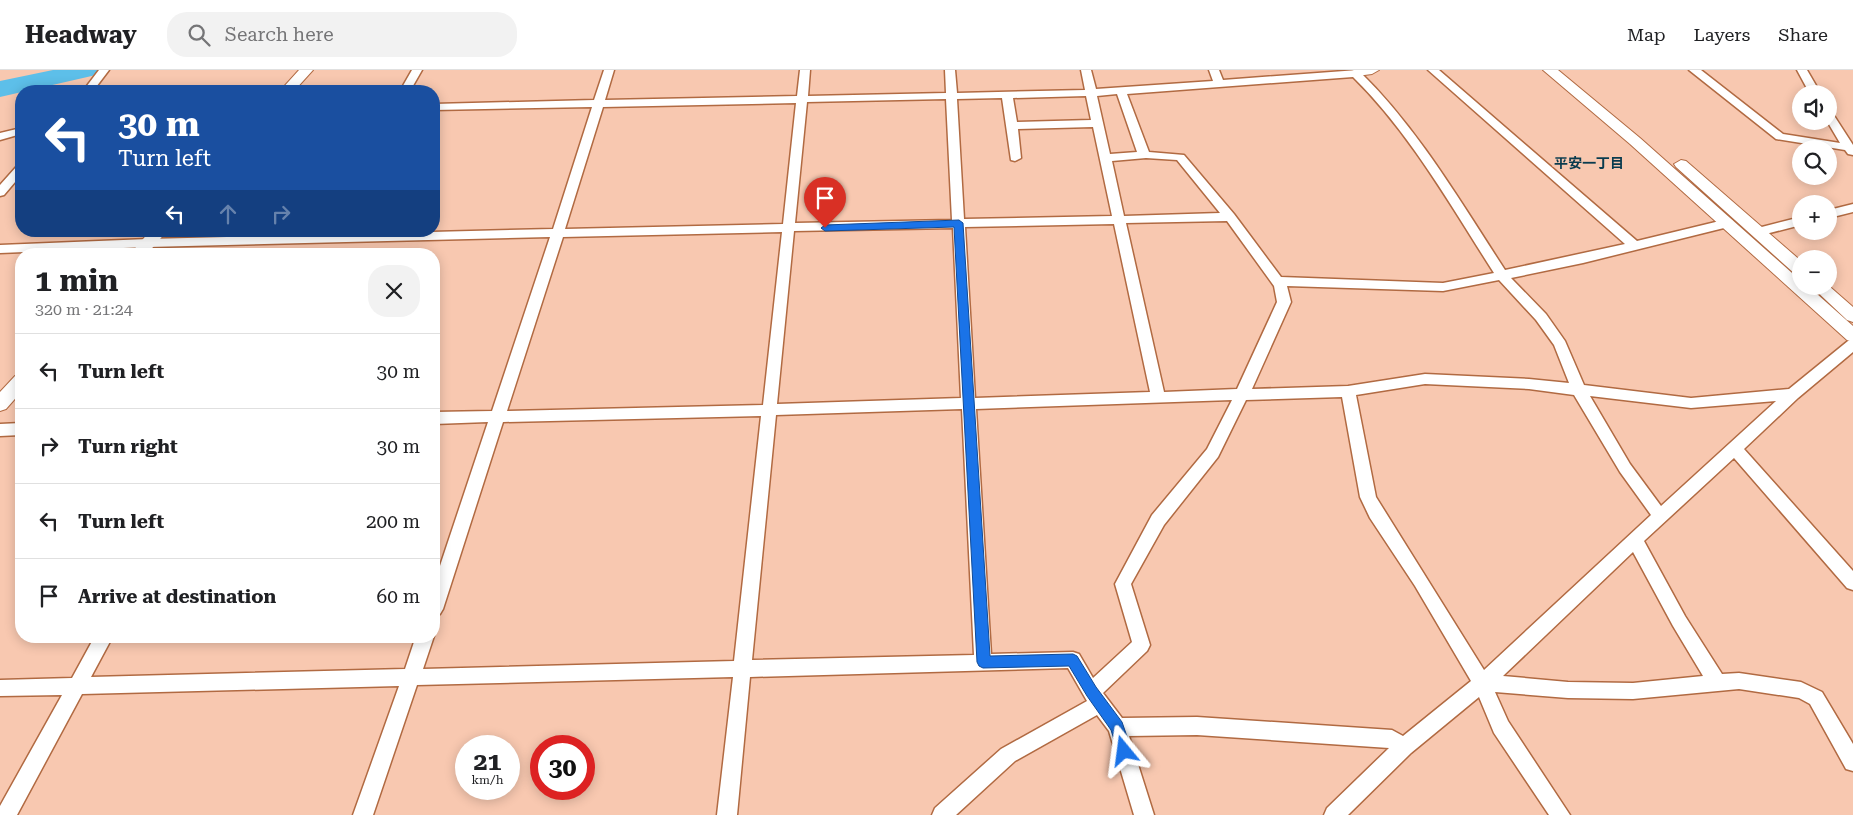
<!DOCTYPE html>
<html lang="en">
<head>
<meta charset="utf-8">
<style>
  body { margin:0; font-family:"Roboto Serif","Noto Sans JP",serif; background:#f2f2f2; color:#202124; height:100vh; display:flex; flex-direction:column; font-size:19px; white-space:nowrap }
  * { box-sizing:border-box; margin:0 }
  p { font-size:16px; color:#757577 }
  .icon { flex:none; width:28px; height:28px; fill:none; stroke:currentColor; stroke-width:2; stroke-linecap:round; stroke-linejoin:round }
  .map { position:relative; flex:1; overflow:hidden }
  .drawer { position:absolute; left:15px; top:178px; width:425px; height:395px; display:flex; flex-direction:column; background:#fff; border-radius:20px; box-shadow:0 2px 12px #0003 }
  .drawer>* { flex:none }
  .banner { position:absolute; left:15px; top:15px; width:425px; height:152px; border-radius:20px; box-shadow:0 2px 12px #0003; background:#1a4fa0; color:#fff; overflow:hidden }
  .buttons { position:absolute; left:1792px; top:15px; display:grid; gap:10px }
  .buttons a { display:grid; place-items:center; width:45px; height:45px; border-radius:50%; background:#fff; box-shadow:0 2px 12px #0003; font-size:25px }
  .speed { position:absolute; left:455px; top:665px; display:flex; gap:10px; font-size:25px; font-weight:700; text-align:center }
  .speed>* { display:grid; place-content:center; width:65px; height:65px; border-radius:50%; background:#fff; box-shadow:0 2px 12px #0003; line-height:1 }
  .speed small { font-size:12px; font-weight:400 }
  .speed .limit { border:8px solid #d22; background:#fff; color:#111 }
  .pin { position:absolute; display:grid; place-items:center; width:42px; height:42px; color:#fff; margin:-51px -21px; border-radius:50% 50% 50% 0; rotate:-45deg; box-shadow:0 0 5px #0007 }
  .pin .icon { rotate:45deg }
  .me { position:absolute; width:55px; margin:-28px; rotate:344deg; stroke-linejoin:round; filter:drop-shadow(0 0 4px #0008) }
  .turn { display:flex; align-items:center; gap:18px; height:105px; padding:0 20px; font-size:22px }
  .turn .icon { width:65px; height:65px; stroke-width:2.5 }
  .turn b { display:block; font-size:35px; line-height:42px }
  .lanes { display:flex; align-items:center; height:48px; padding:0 20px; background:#0003; justify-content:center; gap:25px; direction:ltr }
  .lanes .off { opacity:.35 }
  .round { display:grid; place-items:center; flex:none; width:52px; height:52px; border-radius:20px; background:#f2f2f2 }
  .headline { display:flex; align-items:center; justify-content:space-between; height:85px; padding:0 20px }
  h1 { font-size:30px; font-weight:700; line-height:38px }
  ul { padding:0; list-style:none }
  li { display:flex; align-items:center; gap:15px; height:75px; padding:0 20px; border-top:1px solid #e0e0e0 }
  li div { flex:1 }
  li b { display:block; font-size:19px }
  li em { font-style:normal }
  header { display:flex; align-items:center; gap:30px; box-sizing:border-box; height:70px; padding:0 25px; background:#fff; border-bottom:1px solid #e0e0e0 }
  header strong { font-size:24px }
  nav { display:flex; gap:28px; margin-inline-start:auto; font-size:18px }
  .search { width:350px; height:45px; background:#f2f2f2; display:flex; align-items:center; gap:12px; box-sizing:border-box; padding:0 18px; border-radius:20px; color:#757577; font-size:19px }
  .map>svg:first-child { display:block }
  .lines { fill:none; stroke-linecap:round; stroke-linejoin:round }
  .river { fill:#5dbfe9; fill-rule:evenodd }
  .minor-casing { stroke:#b16a42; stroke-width:3 }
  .tertiary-casing { stroke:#b16a42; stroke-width:2 }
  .minor { fill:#fff; fill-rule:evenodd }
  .tertiary { fill:#fff; fill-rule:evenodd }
  .route { fill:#1a73e8; stroke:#114b97 }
  .labels { text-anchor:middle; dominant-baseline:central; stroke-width:5; stroke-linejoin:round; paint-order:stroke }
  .far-neighbourhood-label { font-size:14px; font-weight:bold; fill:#093b4e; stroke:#f8c8b0 }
</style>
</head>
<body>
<header>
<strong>Headway</strong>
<div class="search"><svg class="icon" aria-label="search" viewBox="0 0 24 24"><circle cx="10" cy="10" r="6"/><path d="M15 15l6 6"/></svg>Search here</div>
<nav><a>Map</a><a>Layers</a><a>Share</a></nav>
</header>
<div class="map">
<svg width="1853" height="745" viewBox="0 0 1853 745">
  <rect width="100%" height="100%" fill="#f8c8b0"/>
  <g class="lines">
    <path class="river" d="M53,0H99L96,5L0,27V11Z"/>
    <defs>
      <path id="minor" d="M99,0H109L93,21H83Z
        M412,0H422L410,21H400Z
        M604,0H614L605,30L797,26L800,0H810L808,26L946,23L945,0H955L957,23L1085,20L1081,0H1091L1096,19L1213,11L1209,0H1219L1223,10L1358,0C1417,57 1460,131 1505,200L1625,174L1428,0H1439L1637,171L1728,149L1732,150L1734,153L1732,156L1728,157L1583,193L1511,208L1546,244L1565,271L1584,315L1691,328L1789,319L1848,271L1853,269V282L1798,328L1744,379L1853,501V520L1847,518L1734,388L1644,471L1685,546L1722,604L1739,603L1801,612L1822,622L1853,674V701L1846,699L1810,634L1799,628L1739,619L1633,629L1568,628L1495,622L1508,651L1570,745H1549L1494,663L1479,627L1411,683L1348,745H1324L1327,738L1389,678L1197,665L1129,666L1154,745H1134L1109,661L1097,645L1015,691L956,745H932L935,738L1001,679L1087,631L1068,598L750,607L737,745H717L733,607L417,615L373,745H353L399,616L82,624L17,745H0V736L62,625L0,626V610L72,608L95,566H113L91,607L405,599L416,566H434L423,599L734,591L761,346L503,352L443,539L440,544L434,546V514L488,352L434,354V342L492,341L550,167L148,177L0,183V175L148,169L553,159L592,37L434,40V34L594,30ZM1353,7C1410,63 1451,136 1494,203L1443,213L1281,207L1234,144L1184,85L1149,82L1127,24ZM1117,24L1137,82L1110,84L1097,26ZM1086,26L1091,50L1017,52L1013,28ZM1002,28L1011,90L1015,91L1021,88L1018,59L1093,57L1112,146L964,149L957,29ZM946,29L952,150L795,153L807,32ZM796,33L783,154L565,159L603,37ZM1146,88L1177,90L1220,143L1124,146L1112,91ZM1227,151L1274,216L1277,232L1237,319L1164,322L1126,153ZM1114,154L1150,322L975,328L965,157ZM953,158L961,328L777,334L794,161ZM782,162L763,335L507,341L563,167ZM1499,210L1536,250L1554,275L1569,313L1529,309L1425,304L1348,316L1252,319L1291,232L1287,216L1443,221ZM1425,314L1529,319L1574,325L1620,402L1651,445L1484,600L1376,427L1356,325ZM1590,326L1691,338L1776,331L1661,436L1630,394ZM1342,327L1360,427L1370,448L1415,516L1471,611L1403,666L1392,660L1197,647L1122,648L1103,623L1147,581L1150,575L1131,514L1164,455L1218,387L1246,330ZM1232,330L1207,379L1152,445L1115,514L1132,572L1093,608L1079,584L1073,582L991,584L976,339ZM962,339L974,585L752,590L776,345ZM1633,482L1673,556L1703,606L1633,613L1568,612L1503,606Z
        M1689,0H1701L1783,64L1840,73L1827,51H1829V43L1833,44L1853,75V85L1848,84L1845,80L1776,69Z
        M1797,0H1807L1821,24H1810Z
        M21,58V64L0,70V63Z
        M21,95V105L4,125L0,126V115L17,96Z
        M1853,134V142L1829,148V140Z
        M1801,147V155L1758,166L1752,162L1754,159Z
        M21,353V365L0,366V354Z"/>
      <path id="tertiary" d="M299,0H313L294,21H280Z
        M1354,0H1379L1372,4L1349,7L1347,4Z
        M1543,0H1558L1640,68L1801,211V216H1808L1853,256V272L1847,270L1630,74Z
        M1681,90L1686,91L1801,191V205L1795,204L1676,97L1674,94Z
        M150,161H167L147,184H130Z
        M1811,216H1829L1853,237V252L1847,250Z
        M21,304V322L6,339L0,341V322L15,306Z"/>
    </defs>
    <use href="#minor" class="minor-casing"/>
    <use href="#tertiary" class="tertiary-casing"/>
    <use href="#minor" class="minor"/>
    <use href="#tertiary" class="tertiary"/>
  </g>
  <path class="route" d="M959,150L963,153L990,586L1073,584L1077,586L1096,617L1122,652L1132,681L1130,686L1124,688L1119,686L1111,660L1087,626L1069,596L983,598L979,596L977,592L954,157L825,161L821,158L825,155Z"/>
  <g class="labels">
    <g class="far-neighbourhood-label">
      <text x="1589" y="93">平安一丁目</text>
    </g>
  </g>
</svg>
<div class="buttons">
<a><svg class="icon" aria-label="sound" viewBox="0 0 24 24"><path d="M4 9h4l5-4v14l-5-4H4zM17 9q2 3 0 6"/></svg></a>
<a><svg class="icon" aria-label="search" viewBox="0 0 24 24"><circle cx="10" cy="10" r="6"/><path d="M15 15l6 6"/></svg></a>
<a>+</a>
<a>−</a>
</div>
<div class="speed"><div>21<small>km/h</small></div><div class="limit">30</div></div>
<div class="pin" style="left:825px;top:158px;background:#d93025"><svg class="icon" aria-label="arrive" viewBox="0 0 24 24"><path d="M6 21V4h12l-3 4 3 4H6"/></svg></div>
<svg class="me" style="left:1124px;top:681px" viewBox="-20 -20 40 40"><path d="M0-17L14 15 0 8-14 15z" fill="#1a73e8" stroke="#fff" stroke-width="4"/></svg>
<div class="banner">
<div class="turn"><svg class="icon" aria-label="left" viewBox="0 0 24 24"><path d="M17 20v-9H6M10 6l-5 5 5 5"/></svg><div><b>30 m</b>Turn left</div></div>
<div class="lanes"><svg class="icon" aria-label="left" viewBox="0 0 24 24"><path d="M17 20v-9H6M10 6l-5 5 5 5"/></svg><svg class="icon off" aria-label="ahead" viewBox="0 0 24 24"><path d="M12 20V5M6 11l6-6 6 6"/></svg><svg class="icon off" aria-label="right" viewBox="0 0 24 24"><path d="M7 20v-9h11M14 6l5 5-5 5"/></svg></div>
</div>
<section class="drawer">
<div class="headline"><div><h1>1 min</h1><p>320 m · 21:24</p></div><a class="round"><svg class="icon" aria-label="close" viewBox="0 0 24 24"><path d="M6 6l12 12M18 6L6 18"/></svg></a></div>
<ul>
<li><svg class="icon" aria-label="left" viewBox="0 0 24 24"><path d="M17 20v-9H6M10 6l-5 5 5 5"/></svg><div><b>Turn left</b></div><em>30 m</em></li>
<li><svg class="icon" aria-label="right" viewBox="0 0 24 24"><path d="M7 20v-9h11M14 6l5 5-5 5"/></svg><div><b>Turn right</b></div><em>30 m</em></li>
<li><svg class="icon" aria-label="left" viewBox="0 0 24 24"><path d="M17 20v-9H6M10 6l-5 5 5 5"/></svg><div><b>Turn left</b></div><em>200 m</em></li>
<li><svg class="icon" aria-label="arrive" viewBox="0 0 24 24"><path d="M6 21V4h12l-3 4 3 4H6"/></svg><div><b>Arrive at destination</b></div><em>60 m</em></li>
</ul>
</section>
</div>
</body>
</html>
